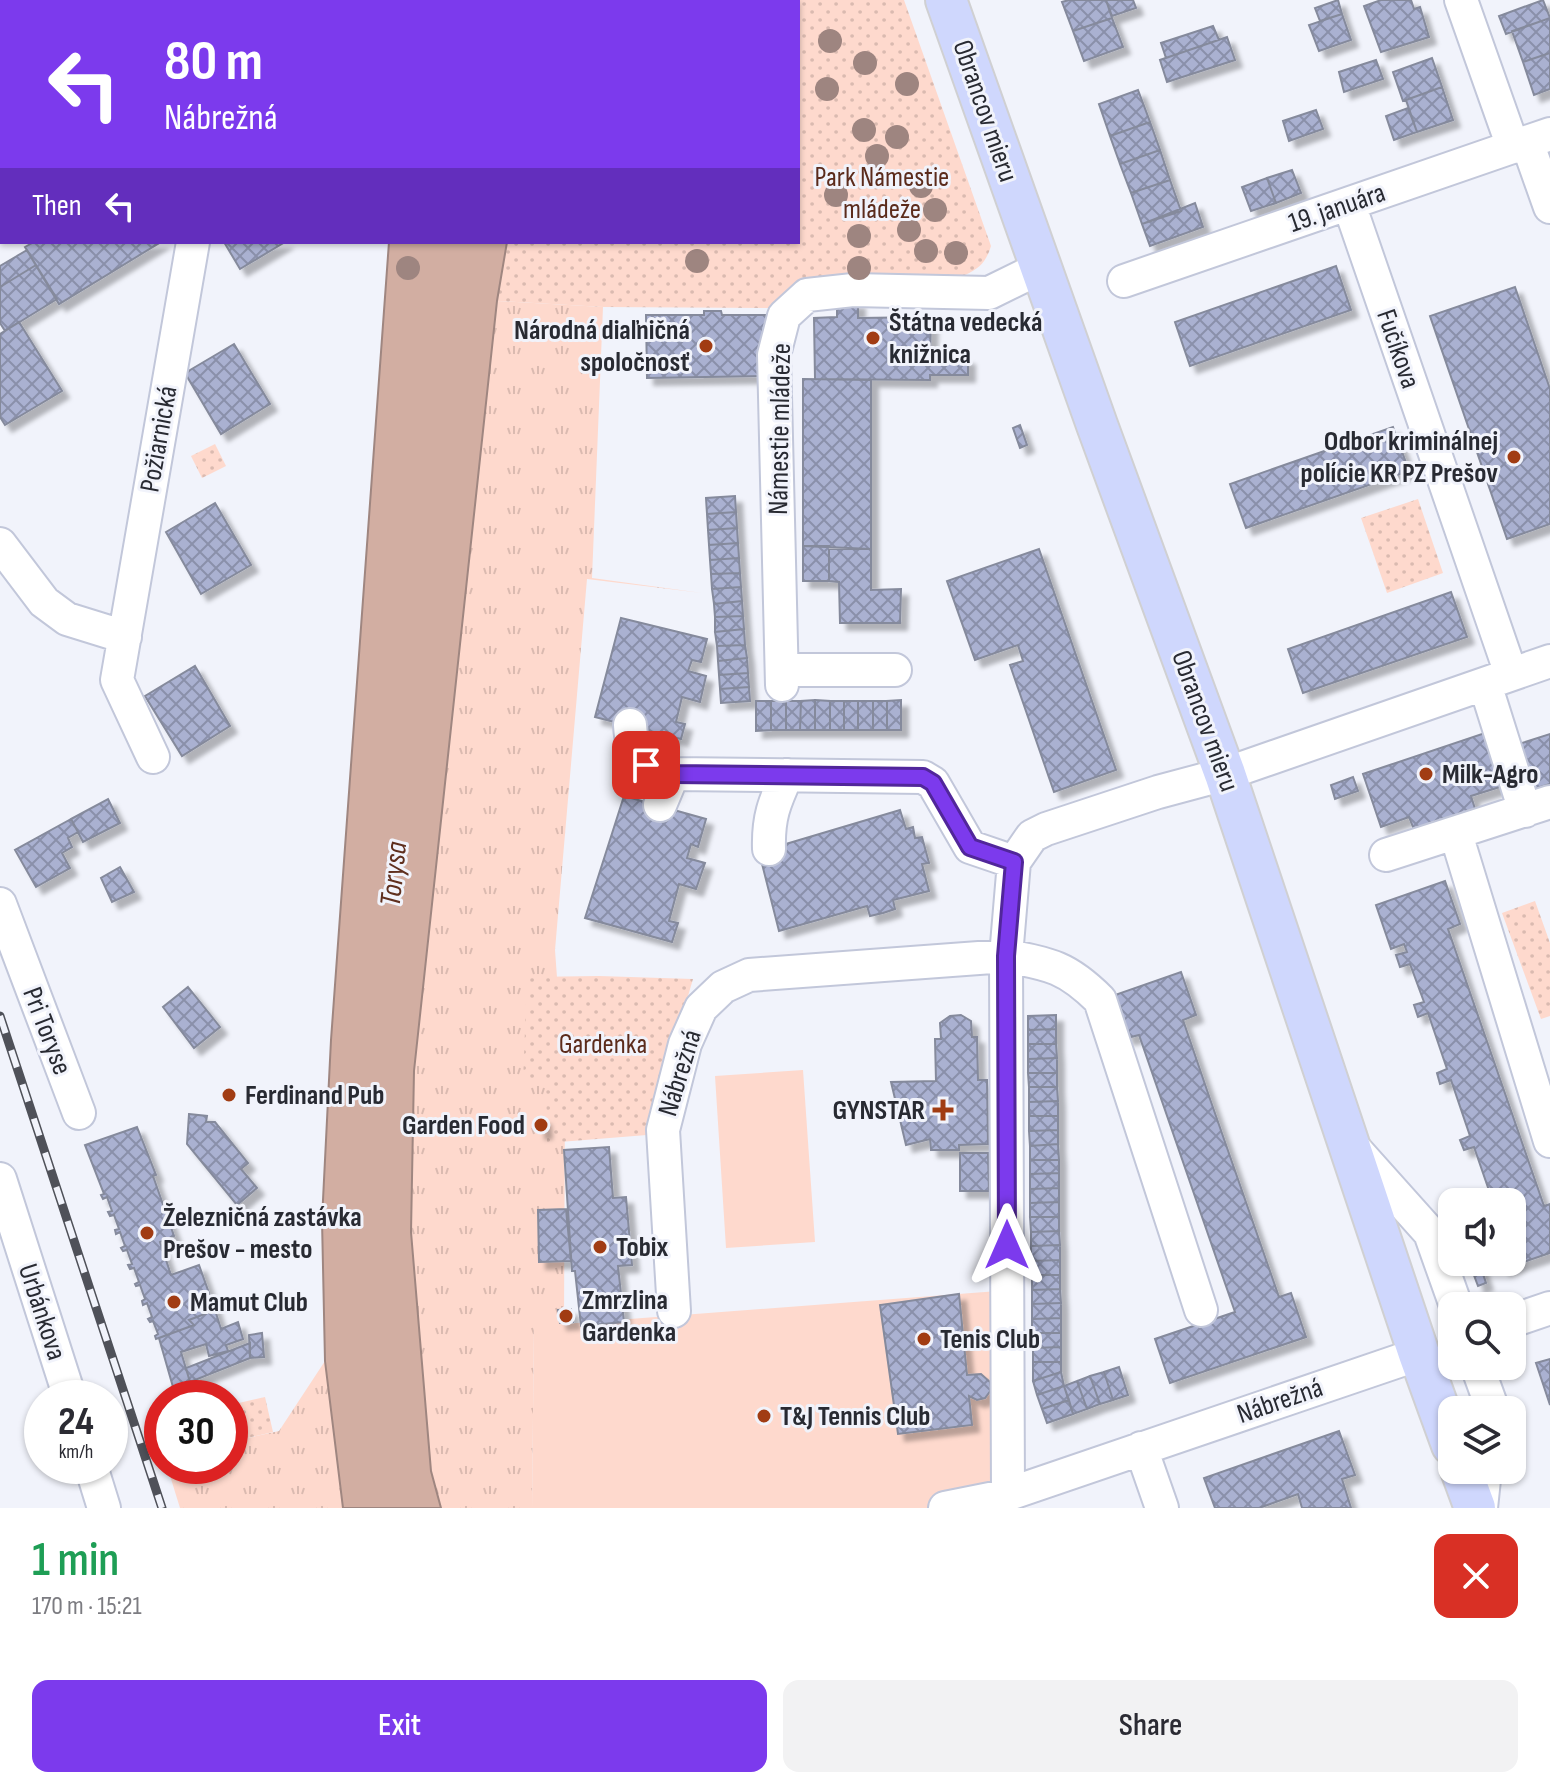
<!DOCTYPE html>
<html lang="en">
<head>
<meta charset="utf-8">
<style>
  body { margin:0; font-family:"Sofia Sans Condensed",sans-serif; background:#f2f2f3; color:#2b2b33; height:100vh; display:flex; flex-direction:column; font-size:30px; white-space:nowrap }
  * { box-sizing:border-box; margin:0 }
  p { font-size:26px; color:#7c7c81 }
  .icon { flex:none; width:44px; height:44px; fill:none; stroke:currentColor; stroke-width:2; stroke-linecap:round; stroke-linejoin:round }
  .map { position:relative; height:1508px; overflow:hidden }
  .details { display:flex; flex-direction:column; background:#fff; flex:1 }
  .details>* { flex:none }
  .hud { position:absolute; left:0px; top:0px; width:800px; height:244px; box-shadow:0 2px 6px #0004; background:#7c3aed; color:#fff; overflow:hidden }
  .fabs { position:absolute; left:1438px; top:1188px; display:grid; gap:16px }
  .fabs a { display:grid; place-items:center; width:88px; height:88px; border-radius:16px; background:#fff; box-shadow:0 2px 6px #0004; font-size:40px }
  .speed { position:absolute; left:24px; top:1380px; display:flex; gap:16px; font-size:40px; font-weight:700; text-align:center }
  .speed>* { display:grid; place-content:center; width:104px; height:104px; border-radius:50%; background:#fff; box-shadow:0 2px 6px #0004; line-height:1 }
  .speed small { font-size:20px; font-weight:400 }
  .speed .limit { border:12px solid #d22; background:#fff; color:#111 }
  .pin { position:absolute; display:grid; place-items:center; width:68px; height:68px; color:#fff; margin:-34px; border-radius:16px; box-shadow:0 4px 12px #0006 }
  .me { position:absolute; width:88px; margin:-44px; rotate:0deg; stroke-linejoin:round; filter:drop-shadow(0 0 6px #0008) }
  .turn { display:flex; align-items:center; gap:28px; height:168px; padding:0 32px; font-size:36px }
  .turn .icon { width:104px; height:104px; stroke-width:2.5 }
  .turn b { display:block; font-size:56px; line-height:68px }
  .then { display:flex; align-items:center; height:76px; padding:0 32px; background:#0003; gap:16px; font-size:30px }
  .round { display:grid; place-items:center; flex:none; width:84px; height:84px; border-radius:16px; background:#f2f2f3 }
  .head { display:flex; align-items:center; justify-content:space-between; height:136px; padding:0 32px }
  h1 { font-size:48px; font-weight:600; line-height:60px; color:#1e9e55 }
  .action { display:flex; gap:16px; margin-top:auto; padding:16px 32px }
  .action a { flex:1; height:92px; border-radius:16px; background:#7c3aed; color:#fff; font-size:32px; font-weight:600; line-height:92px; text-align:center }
  .action a+a { background:#f2f2f3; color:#2b2b33 }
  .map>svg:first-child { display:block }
  .grass { fill:url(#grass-tufts) }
  .park { fill:url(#park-dots) }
  .garden { fill:#fed9cd }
  .water { fill:#d2aea2; stroke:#9f8680; stroke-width:2 }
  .building { fill:url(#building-cross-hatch); stroke:#858a9c; stroke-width:2; filter:url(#shadow) }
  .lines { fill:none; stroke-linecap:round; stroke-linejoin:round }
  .minor-casing { stroke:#c2c7da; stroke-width:36 }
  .major-casing { stroke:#d0d0d2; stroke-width:44 }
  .minor { stroke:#fff; stroke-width:32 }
  .major { stroke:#cfd7fd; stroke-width:40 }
  .rail-casing { stroke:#4f5159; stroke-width:9 }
  .rail { stroke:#f1f3fb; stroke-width:6; stroke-dasharray:18; stroke-linecap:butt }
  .tree { fill:#9e8580 }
  .route-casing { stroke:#51269a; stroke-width:20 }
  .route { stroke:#7c3aed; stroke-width:14 }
  .poi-dot { fill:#a13c13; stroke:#f1f3fb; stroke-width:3 }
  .labels { text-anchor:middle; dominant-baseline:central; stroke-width:6; stroke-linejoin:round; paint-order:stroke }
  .street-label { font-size:28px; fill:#282a32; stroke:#f1f3fb }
  .park-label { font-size:28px; fill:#5b2b1b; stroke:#f1f3fb }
  .poi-label { font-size:28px; font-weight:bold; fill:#282a32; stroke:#f1f3fb; text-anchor:start }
  .water-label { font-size:30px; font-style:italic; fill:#5f2f1e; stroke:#f1f3fb }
</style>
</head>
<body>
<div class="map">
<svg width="1550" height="1508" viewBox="0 0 1550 1508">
  <defs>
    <pattern id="grass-tufts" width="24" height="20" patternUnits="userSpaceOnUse" patternTransform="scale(2)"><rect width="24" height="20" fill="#fed9cd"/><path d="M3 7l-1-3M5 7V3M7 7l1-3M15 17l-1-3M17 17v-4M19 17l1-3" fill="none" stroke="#dabab0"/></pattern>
    <pattern id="park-dots" width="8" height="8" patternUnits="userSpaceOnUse" patternTransform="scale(2)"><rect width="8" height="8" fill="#fed9cd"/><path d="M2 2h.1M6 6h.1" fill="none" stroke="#dabab0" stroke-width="1.8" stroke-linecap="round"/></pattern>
    <pattern id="building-cross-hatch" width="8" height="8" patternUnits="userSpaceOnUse" patternTransform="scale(2)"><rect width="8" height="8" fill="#aab1d1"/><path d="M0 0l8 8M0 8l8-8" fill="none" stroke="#8a90aa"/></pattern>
    <filter id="shadow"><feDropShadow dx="7" dy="7" stdDeviation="2" flood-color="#0004"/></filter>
  </defs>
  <rect width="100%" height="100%" fill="#f1f3fb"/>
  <path class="grass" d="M497,301L603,307L592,578L702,593L587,579L555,950L565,1087L564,1324H534L532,1508H441L431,1471L411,1232L414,1071Z
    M325,1361L343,1508H180L167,1466H230V1442L279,1431Z"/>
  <path class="park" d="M551,0H904L991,246C986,262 980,268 965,275L831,279L780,308L603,307L497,301L507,242H798V2H550Z
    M215,444L226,466L202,478L191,456Z
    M1418,499L1443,573L1387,593L1361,518Z
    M1535,901L1550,943V1016L1541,1019L1502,913Z
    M599,976L693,979L647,1135L547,1143L546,1082H523L527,977Z
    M265,1397L273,1432L230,1442V1405Z"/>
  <path class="garden" d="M803,1070L815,1242L726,1248L715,1076Z
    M998,1291L992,1508H532L534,1324H564Z"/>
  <path class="water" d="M412,0H551L408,2Z
    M389,242H507L497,301L414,1071L411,1232L431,1471L441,1508H343L325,1361L322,1220L331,1040Z"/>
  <path class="building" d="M51,0H94L91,2Z
    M1069,0H1106L1112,18L1073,31L1062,2Z
    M1106,0H1133L1136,8L1112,16Z
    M1338,0L1342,14L1320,21L1315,8Z
    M1381,0H1411L1414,9L1420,7L1429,37L1381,52L1364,6Z
    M1543,0L1550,18L1506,34L1499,16Z
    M1342,14L1351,40L1319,51L1309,25Z
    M1112,18L1123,47L1084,61L1073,31Z
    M1550,18V53L1523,62L1512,31Z
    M1213,26L1219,40L1166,58L1161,43Z
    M2,30V94L0,95V31Z
    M1227,37L1235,60L1167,82L1160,60Z
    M1550,53V89L1534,95L1523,62Z
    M1432,58L1442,87L1403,101L1393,72Z
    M1376,60L1383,79L1344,92L1339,72Z
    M1442,87L1453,120L1417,132L1406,100Z
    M1138,90L1150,122L1110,136L1099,104Z
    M1408,108L1417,132L1394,140L1386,116Z
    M1316,110L1323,129L1289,141L1283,121Z
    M1150,122L1160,150L1120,164L1110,136Z
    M1160,150L1170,180L1131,193L1120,164Z
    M1292,170L1301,193L1276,203L1267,178Z
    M1267,178L1276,203L1251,211L1242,187Z
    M1170,180L1181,211L1142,224L1131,193Z
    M1195,203L1203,227L1150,246L1142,224Z
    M34,242H161L59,304L25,247Z
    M224,242H285L240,269Z
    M27,250L36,265L0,287V266Z
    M36,265L57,299L5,331L0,323V287Z
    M1336,266L1351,310L1190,366L1175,322Z
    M1515,287L1550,389V524L1507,539L1430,316Z
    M837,302H858V318L931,317L930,358H968V375H930V380L815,379L814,318L837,317Z
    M704,311H721L722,315H766V376L647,378L646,315H704Z
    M19,322L62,391L5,425L0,417V334Z
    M234,344L270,404L221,434L185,373Z
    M803,379L871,380V549L803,546Z
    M1020,425L1027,445L1020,448L1013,428Z
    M1393,427L1409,471L1246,528L1230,484Z
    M735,496L736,512L707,514L706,498Z
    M215,503L251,565L201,594L166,532Z
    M736,512L737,528L708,530L707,514Z
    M737,528L738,543L709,545L708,530Z
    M738,543L739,558L710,560L709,545Z
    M803,546H829V581H803Z
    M829,549H871V590L901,589L900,623H840L839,582L829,581Z
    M1039,549L1116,770L1054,792L1010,665L1023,661L1018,645L975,660L947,581Z
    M739,558L740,573L711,574L710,560Z
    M740,573L741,587L712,589L711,574Z
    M741,587L742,601L714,604L712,589Z
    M1451,592L1467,637L1303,693L1288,649Z
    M742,601L743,616L715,617L714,604Z
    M743,616L744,629L715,632V617Z
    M621,618L707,639L701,662L692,660L688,671L706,676L700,702L682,697L676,722L685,724L681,739L595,717Z
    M744,629L745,645L717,646L715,632Z
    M745,645L747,658L718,661L717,646Z
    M747,658L748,673L719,675L718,661Z
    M195,666L230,726L182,756L145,696Z
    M748,673L749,687L720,689L719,675Z
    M749,687L750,701L721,703L720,689Z
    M815,700L830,701V730H815Z
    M815,700V730H800L801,701Z
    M901,700V730H887V701Z
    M756,701H771V730L756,731Z
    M771,701H786V730H771Z
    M786,701H801L800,730H786Z
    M830,701H844V730H830Z
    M844,701H858V730H844Z
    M858,701H873V730H858Z
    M873,701H887V730H873Z
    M1488,732L1506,785L1471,796L1476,812L1415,832L1409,817L1381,827L1363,774Z
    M1550,734V784L1534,789L1519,744Z
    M1353,777L1358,791L1335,799L1331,785Z
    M624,796L706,819L698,847L691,844L687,858L705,863L696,889L679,884L669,921L678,923L672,942L585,918Z
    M108,799L120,823L83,842L71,819Z
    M900,810L906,829L913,827L915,838L922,837L929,863L922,864L929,891L893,900L895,909L883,913L870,916L867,906L779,931L759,852Z
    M71,819L78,832L68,838L72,847L62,853L70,868L36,887L15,850Z
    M120,867L134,892L112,902L101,878Z
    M1445,881L1460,924L1448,929L1544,1206L1550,1204V1253L1503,1269L1501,1262H1512V1202H1493L1474,1147L1464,1150L1460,1140L1470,1136L1451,1080L1440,1084L1437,1073L1447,1069L1428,1013L1418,1017L1414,1005L1424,1002L1410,964L1400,967L1396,955L1407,952L1404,944L1391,949L1376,905Z
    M1181,972L1196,1015L1183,1020L1210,1099L1279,1297L1291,1293L1306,1337L1170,1383L1155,1339L1235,1312L1139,1035L1127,1038L1112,996Z
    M188,987L220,1027L194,1048L163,1007Z
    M961,1015L971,1021L972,1037H977L978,1080H987L988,1144L959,1145V1150H931L930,1139L906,1145L891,1082L936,1081L935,1039H941L940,1023L950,1016Z
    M1056,1015V1029L1028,1030V1016Z
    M1056,1029V1044H1028V1030Z
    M1028,1044H1056L1057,1058L1028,1059Z
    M1057,1058V1073H1028V1059Z
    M1028,1073H1057V1087H1029Z
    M1029,1087H1057L1058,1101L1029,1102Z
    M1058,1101V1116H1029V1102Z
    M189,1114L207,1116L206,1122H215L248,1163L241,1169L257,1188L237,1205L187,1144Z
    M1029,1116H1058V1130L1029,1131Z
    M538,1118H544L545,1132H538Z
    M137,1127L156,1175L153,1176L174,1236L160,1242L171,1275L199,1265L215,1310L189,1320L194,1325L156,1339L155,1336L158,1334L153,1321L150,1322L148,1319L152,1317L147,1303L143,1305L142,1301L145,1299L140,1285L136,1286L135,1284L139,1282L134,1268L130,1269L128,1265L132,1264L127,1250L123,1251L121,1248L125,1246L120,1232L116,1234L115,1230L119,1229L114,1215L110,1216L108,1212L112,1211L107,1197L103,1199L101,1195L104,1194L85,1145Z
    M1058,1130V1144L1030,1146L1029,1131Z
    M1058,1144L1059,1160H1030V1146Z
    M609,1147L613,1198L626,1197L632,1265L618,1266L624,1322L581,1326L575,1271H572L564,1150Z
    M960,1153H988L989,1191H960Z
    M1030,1160H1059V1173L1030,1174Z
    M1059,1173V1188L1030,1189V1174Z
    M1059,1188V1202L1030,1203V1189Z
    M1059,1202V1217H1030V1203Z
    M566,1209L571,1261L539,1262L538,1210Z
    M1030,1217H1059V1231L1031,1232Z
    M1059,1231L1060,1245L1031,1246V1232Z
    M1060,1245V1260L1031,1261V1246Z
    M1060,1260V1275H1032L1031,1261Z
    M1469,1262H1479L1486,1283L1478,1286Z
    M1032,1275H1060V1289L1032,1290Z
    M1060,1289L1061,1303L1032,1304V1290Z
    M959,1294L967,1375L981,1374L990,1382L991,1390L985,1398L977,1400L969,1396L972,1425L898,1434L880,1305Z
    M1061,1303V1318L1032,1319V1304Z
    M571,1309L573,1322L560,1323L558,1310Z
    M215,1310L221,1329L238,1322L243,1339L226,1345L228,1351L209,1356L206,1344L181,1352L190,1382L173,1387L159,1338L194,1325L189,1320Z
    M1061,1318V1333H1032V1319Z
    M262,1333L264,1357L250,1358L249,1335Z
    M1032,1333H1061V1347L1033,1348Z
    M250,1343V1358L190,1382L186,1368Z
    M1061,1347V1362H1033V1348Z
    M1550,1359V1405L1536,1363Z
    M1033,1362H1061V1372L1033,1381Z
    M1119,1367L1128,1395L1113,1400L1104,1372Z
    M1061,1372L1064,1386L1037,1395L1033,1381Z
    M1104,1372L1113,1400L1100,1404L1090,1376Z
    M1090,1376L1100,1404L1087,1409L1077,1381Z
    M1077,1381L1087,1409L1073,1414L1064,1386Z
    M1064,1386L1069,1400L1042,1409L1037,1395Z
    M1069,1400L1073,1414L1047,1423L1042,1409Z
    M1339,1431L1355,1475L1342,1479L1351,1508H1302L1298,1494L1259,1508H1215L1204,1478Z"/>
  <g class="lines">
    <defs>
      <path id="minor" d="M200,0L201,2
        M1461,0L1513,147
        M169,2V0
        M246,2L248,0
        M325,2L329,0
        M1527,142L1550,207
        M0,194L2,193
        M1349,204L1511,674
        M1124,281L1550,134
        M0,544L44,602L67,619L125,637
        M782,670H895
        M1485,684L1525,811
        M782,685L774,355L784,316L807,295L853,290L989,293L1040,268
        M630,725C632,760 643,764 673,774L923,777L933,783L970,847L1014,862
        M153,757L117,680L193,242
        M660,805L673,774
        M1456,834L1550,1141
        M769,849C768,818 774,803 787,775
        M1386,855L1550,802
        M0,904L79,1113
        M1353,1147L1430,1233L1456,1306
        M0,1179L70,1398
        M674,1311L663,1130L685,1044L701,1008L723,987L749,975L1006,956C1050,964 1067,967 1100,1000L1201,1310
        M1512,1321L1550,1308
        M1477,1366L1493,1410
        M1141,1448L1162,1508
        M91,1466L104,1508
        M1008,1494L1006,956L1014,862L1032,836L1046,829L1158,792L1225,774L1550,661
        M945,1508L1000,1497L1419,1354
        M1481,1508L1485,1470"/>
      <path id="major" d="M946,0L1097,425L1225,774L1419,1354L1452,1445
        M1461,1470L1475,1508"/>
    </defs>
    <use href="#minor" class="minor-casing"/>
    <use href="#major" class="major-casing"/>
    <use href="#minor" class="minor"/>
    <use href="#major" class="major"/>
    <defs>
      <path id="rail" d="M0,1016L162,1508"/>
    </defs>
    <use href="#rail" class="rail-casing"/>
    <use href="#rail" class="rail"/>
  </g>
  <g class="tree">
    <circle cx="830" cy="41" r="12"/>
    <circle cx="865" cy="63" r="12"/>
    <circle cx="907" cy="84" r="12"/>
    <circle cx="827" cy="89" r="12"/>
    <circle cx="864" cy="130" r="12"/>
    <circle cx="897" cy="137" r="12"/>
    <circle cx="877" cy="156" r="12"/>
    <circle cx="921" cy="186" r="12"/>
    <circle cx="836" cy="195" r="12"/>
    <circle cx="935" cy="210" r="12"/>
    <circle cx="909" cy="230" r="12"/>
    <circle cx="859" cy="236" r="12"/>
    <circle cx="926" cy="251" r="12"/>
    <circle cx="956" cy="253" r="12"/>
    <circle cx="697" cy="261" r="12"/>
    <circle cx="408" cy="268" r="12"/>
    <circle cx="859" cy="268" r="12"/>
  </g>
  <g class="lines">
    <defs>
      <path id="route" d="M646,765L673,774L923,777L933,783L970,847L1014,862L1006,956L1007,1245"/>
    </defs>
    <use href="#route" class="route-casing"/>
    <use href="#route" class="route"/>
  </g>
  <g class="poi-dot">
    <circle cx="873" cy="338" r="8"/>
    <circle cx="706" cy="346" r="8"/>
    <circle cx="1514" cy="457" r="8"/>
    <circle cx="1426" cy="774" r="8"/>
    <circle cx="229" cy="1095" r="8"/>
    <path d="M939 1098h8v8h8v8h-8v8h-8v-8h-8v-8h8z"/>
    <circle cx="541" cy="1125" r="8"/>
    <circle cx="147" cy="1233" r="8"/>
    <circle cx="600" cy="1247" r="8"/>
    <circle cx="174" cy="1302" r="8"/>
    <circle cx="566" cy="1316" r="8"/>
    <circle cx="924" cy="1339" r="8"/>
    <circle cx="764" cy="1416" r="8"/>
  </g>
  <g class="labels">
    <g class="street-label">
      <text transform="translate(985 111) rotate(71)">Obrancov mieru</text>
      <text transform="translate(1337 208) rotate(-19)">19. januára</text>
      <text transform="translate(1398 349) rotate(71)">Fučíkova</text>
      <text transform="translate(780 429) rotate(-89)">Námestie mládeže</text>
      <text transform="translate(159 439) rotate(-80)">Požiarnická</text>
      <text transform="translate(1205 721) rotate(70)">Obrancov mieru</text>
      <text transform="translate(47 1031) rotate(69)">Pri Toryse</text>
      <text transform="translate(680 1073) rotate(-73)">Nábrežná</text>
      <text transform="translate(42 1312) rotate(72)">Urbánkova</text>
      <text transform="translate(1280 1401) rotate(-19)">Nábrežná</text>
    </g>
    <g class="park-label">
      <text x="882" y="177">Park Námestie<tspan x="882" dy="32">mládeže</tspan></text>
      <text x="603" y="1044">Gardenka</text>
    </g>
    <g class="poi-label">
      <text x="889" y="322">Štátna vedecká<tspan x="889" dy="32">knižnica</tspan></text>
      <text x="690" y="330" text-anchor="end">Národná diaľničná<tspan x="690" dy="32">spoločnosť</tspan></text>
      <text x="1498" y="441" text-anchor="end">Odbor kriminálnej<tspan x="1498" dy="32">polície KR PZ Prešov</tspan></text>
      <text x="1442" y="774">Milk-Agro</text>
      <text x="245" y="1095">Ferdinand Pub</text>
      <text x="925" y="1110" text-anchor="end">GYNSTAR</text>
      <text x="525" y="1125" text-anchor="end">Garden Food</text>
      <text x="163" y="1217">Železničná zastávka<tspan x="163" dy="32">Prešov - mesto</tspan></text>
      <text x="616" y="1247">Tobix</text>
      <text x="582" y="1300">Zmrzlina<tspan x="582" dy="32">Gardenka</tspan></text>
      <text x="190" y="1302">Mamut Club</text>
      <text x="940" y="1339">Tenis Club</text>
      <text x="780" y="1416">T&amp;J Tennis Club</text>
    </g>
    <g class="water-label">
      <text transform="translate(394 874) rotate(-84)">Torysa</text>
    </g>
  </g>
</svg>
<div class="fabs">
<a><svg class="icon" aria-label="sound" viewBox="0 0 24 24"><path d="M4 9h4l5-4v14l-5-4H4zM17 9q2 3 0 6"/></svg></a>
<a><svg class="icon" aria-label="search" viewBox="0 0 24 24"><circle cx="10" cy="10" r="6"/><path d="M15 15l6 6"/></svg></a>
<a><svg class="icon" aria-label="layers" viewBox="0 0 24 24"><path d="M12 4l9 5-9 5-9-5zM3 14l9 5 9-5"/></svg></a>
</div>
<div class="speed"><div>24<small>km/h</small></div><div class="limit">30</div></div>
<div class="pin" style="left:646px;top:765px;background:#d93025"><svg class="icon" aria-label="arrive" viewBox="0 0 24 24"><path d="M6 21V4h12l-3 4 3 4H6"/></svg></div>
<svg class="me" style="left:1007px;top:1245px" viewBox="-20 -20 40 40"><path d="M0-17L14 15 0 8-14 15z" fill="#7c3aed" stroke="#fff" stroke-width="4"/></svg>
<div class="hud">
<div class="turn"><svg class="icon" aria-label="left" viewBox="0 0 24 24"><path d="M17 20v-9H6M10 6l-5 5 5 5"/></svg><div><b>80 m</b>Nábrežná</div></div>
<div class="then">Then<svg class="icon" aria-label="left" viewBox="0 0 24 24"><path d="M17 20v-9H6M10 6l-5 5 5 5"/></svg></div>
</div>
</div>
<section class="details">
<div class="head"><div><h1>1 min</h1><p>170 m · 15:21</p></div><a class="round" style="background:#d93025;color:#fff"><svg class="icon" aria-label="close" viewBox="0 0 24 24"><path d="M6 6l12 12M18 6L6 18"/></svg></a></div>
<div class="action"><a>Exit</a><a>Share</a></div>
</section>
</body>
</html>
